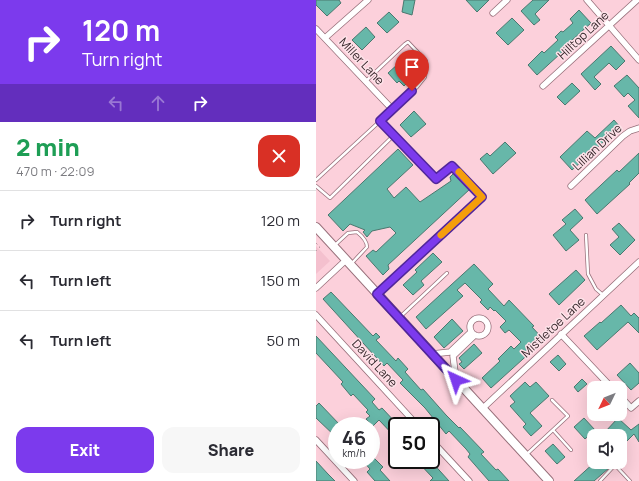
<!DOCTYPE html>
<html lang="en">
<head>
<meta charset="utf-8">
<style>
  body { margin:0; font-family:Manrope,sans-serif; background:#f7f7f7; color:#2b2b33; height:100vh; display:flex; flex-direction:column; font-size:15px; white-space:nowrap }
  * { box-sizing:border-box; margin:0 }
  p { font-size:13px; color:#7c7c81 }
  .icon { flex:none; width:22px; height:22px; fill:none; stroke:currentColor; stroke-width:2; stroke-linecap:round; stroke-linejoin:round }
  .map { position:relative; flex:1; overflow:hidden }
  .side { display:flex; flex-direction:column; background:#fff; width:316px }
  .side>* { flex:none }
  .top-card { background:#7c3aed; color:#fff; overflow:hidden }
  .needle { width:26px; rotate:227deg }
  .tools { position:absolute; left:271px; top:381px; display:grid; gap:8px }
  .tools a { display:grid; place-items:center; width:40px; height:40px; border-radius:8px; background:#fff; box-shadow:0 4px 16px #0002; font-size:20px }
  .speed { position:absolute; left:12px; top:417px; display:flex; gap:8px; font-size:20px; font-weight:700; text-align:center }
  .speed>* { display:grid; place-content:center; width:52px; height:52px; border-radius:50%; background:#fff; box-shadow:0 4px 16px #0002; line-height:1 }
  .speed small { font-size:10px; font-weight:400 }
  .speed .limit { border:2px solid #111; border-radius:6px; background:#fff; color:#111 }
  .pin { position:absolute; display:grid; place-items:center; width:34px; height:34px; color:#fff; margin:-41px -17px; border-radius:50% 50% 50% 0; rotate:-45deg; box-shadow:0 0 4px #0007 }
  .pin .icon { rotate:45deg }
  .me { position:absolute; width:44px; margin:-22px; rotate:318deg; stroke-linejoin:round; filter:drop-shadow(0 0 3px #0008) }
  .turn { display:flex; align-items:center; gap:14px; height:84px; padding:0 16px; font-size:18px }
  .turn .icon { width:52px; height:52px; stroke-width:2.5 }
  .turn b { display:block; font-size:28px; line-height:34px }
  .lanes { display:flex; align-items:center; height:38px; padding:0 16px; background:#0003; justify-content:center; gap:20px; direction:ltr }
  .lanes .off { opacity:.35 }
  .round { display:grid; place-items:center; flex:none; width:42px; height:42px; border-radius:12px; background:#f7f7f7 }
  .head { display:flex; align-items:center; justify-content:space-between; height:68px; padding:0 16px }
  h1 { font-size:24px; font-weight:800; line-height:30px; color:#1e9e55 }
  .cta { display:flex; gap:8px; margin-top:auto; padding:8px 16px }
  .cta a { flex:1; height:46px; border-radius:12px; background:#7c3aed; color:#fff; font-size:16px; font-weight:800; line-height:46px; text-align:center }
  .cta a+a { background:#f7f7f7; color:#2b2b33 }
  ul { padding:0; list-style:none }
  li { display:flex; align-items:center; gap:12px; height:60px; padding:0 16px; border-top:1px solid #e1e1e2 }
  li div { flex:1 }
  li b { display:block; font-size:15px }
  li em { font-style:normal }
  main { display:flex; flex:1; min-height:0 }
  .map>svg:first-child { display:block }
  .built { fill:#f4c0ce }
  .building { fill:#67b7a9; stroke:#4a786f }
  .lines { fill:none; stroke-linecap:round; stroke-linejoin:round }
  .service-casing { stroke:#98707b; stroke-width:4 }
  .minor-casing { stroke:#98707b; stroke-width:7 }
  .secondary-casing { stroke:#98707b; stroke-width:10 }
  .path { stroke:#bc99a2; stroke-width:1; stroke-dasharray:2 3; stroke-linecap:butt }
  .service { stroke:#fff; stroke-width:2.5 }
  .minor { stroke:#fff; stroke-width:5.5 }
  .secondary { stroke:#fff; stroke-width:8 }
  .route-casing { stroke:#51269a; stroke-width:10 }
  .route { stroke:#7c3aed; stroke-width:7 }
  .slow { stroke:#f59e0b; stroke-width:7 }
  .labels { text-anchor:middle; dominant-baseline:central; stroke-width:3; stroke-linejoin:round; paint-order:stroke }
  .street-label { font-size:12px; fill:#352529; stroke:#fee2e9 }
</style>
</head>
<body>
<main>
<section class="side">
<div class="top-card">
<div class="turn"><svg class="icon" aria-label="right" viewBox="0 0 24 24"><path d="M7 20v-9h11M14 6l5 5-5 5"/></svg><div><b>120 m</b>Turn right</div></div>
<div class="lanes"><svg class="icon off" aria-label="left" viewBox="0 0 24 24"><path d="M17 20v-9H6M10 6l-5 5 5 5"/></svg><svg class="icon off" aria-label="ahead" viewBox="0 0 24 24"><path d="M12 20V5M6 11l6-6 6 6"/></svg><svg class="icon" aria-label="right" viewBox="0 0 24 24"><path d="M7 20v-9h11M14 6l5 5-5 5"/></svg></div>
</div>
<div class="head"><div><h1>2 min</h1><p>470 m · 22:09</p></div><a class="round" style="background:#d93025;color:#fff"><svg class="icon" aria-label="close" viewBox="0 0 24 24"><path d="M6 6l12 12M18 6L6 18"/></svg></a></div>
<ul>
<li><svg class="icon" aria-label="right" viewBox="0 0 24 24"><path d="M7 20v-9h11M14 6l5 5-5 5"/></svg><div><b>Turn right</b></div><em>120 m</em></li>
<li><svg class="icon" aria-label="left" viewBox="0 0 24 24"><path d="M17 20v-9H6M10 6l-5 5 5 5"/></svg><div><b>Turn left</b></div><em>150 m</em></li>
<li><svg class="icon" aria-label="left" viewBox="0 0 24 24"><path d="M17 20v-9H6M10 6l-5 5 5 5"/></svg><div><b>Turn left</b></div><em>50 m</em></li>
</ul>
<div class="cta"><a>Exit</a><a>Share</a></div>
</section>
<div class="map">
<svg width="323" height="481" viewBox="0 0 323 481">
  <rect width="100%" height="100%" fill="#fcd0db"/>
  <path class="built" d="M0,246L14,261L0,274Z"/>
  <path class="building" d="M0,0H23L25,3L11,16L0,5Z
    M88,0H99L96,15L86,12Z
    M150,0H173L161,12Z
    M217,0H233L219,14L224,20L218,25L205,11Z
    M263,10L275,23L255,41L256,43L221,75L212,65L226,51L228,53L242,40L239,37L245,31L247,32L257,23L254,19Z
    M73,12L83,22L71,33L61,23Z
    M196,18L208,30L192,45L180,33Z
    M50,27L59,37L46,50L36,40Z
    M295,46L309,61L300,70L293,63L278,77L285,84L279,90L265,74Z
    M93,54L106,69L102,72L106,76L100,82L96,78L88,86L83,81L81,83L72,73Z
    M311,75L323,88V118L312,106L319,100L312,93L308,97L298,86Z
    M256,83L264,91L249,105L241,97Z
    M98,111L110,124L95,137L84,125Z
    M298,120L304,127L256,170L244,157L271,131L279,138Z
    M189,142L200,153L177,174L164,159L171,153L174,156Z
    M82,149L97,165L71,189L78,198L90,187L104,202L135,181L134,177L139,172L154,189L72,265L73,269L67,275L50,256L57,250L60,252L80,233L74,227L56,231L51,237L47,232L49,230L34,224L27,231L12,215Z
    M323,153V173L313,183L314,184L281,214L269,200L301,170L303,172Z
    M259,209L267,218L254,230L263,240L250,251L237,235L250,224L246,220Z
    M303,223L319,240L304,255L294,245L303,237L296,229Z
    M117,253L126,262L105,281L108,285L97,295L87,285L101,272L99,270Z
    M158,264L177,284L172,289L188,306L193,300L218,326L216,327L228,340L175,388L166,378L184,361L182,359L195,346L198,349L205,342L193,330L189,333L184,327L190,321L179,310L178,311L174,307L172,310L164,302L166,300L149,283L141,290L147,296L110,329L100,317Z
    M260,270L269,280L243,305L233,294Z
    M15,292L57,336L60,333L64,337L60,340L80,361L82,358L92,369L89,372L105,390L107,389L130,415L143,428L144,427L168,452L165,454L180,470L182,469L193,481H173L152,457L154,454L150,449L133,431L130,434L109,408L84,383L87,380L71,363L68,366L7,299Z
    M305,305L315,316L318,313L323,318V333L312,322L281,350L268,336L284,322L285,323Z
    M136,319L147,331L128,348L118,337Z
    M0,336L59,399L56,402L63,410L66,408L81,424V439L63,420L57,426L50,419L54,416L50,412L52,410L37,394L35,396L25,384L27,382L0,353Z
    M158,344L166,353L148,369L143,364L146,362L143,358Z
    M242,355L250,364L243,371L234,362Z
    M314,363L323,373V383L315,390L301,375Z
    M266,379L271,384L262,392L258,387Z
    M209,382L214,387L220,382L233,396L214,413L226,426L215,436L207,427L210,424L194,406L199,402L194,396Z
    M3,403L25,426H21V438L0,418V406Z
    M268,418L279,430L269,439L258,427Z
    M302,418L315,430L323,424V442L318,434L304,448V436H294L289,432Z
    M237,444L249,457L241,464L229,451Z
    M57,457L67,467L64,470L74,481H59L51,472L54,469L46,460H55Z
    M100,460H114L133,481H114L117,478Z
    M0,461L12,474L19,481H0Z
    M279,462H287L293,468L278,481H258Z"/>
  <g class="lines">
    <defs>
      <path id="service" d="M0,180L101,87L109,77L110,61L92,42L89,44L50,81
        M0,186L14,198L78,135
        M270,235L272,274L280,289L287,295
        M19,245L32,233L41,232C46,236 51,241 51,247L36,263
        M63,293L166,197L136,165L120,179L64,121
        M85,316L131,273
        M237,430L255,450
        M211,454L252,416L236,400
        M284,481L299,465L314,481"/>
      <path id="minor" d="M271,0L323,60
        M177,13L191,0
        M0,29L76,109
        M9,38L52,0
        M227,86L321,0
        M255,186L307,136L314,131L323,128
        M0,288L30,260
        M0,315L102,426
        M154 327a9 9 0 1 1 18 0a9 9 0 1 1-18 0Z
        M245,334L296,388
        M116,354L134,352L155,332
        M140,380L137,356L159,335
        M304,396L315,408L323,401
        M166,409L323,262
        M0,440L38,481
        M115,440L153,481"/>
      <path id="secondary" d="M0,227L233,481"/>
    </defs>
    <use href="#service" class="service-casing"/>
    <use href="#minor" class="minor-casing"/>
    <use href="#secondary" class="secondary-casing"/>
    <path class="path" d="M0,243L4,247L0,251"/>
    <use href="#service" class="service"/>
    <use href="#minor" class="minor"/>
    <use href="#secondary" class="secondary"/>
  </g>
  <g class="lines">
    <defs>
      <path id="route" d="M96,91L64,121L120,179L136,166L166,197L61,294L140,380"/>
    </defs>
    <use href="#route" class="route-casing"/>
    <use href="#route" class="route"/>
    <path class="slow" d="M125,235L166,197L143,172"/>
  </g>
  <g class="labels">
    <g class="street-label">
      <text transform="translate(267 35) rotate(-43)">Hilltop Lane</text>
      <text transform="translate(46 61) rotate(47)">Miller Lane</text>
      <text transform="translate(281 147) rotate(-43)">Lillian Drive</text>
      <text transform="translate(237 327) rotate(-43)">Mistletoe Lane</text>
      <text transform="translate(59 363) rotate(47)">David Lane</text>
    </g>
  </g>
</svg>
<div class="tools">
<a><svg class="needle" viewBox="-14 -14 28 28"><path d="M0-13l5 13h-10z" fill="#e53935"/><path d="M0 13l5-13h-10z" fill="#7c7c81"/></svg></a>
<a><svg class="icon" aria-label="sound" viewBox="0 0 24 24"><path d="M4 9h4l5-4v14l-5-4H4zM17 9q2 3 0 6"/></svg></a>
</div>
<div class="speed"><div>46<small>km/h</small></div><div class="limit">50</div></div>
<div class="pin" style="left:96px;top:91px;background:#d93025"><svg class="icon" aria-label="arrive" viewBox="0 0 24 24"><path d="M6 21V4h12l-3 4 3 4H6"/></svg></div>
<svg class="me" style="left:140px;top:380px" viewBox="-20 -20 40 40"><path d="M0-17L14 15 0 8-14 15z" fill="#7c3aed" stroke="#fff" stroke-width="4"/></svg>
</div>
</main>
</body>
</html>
